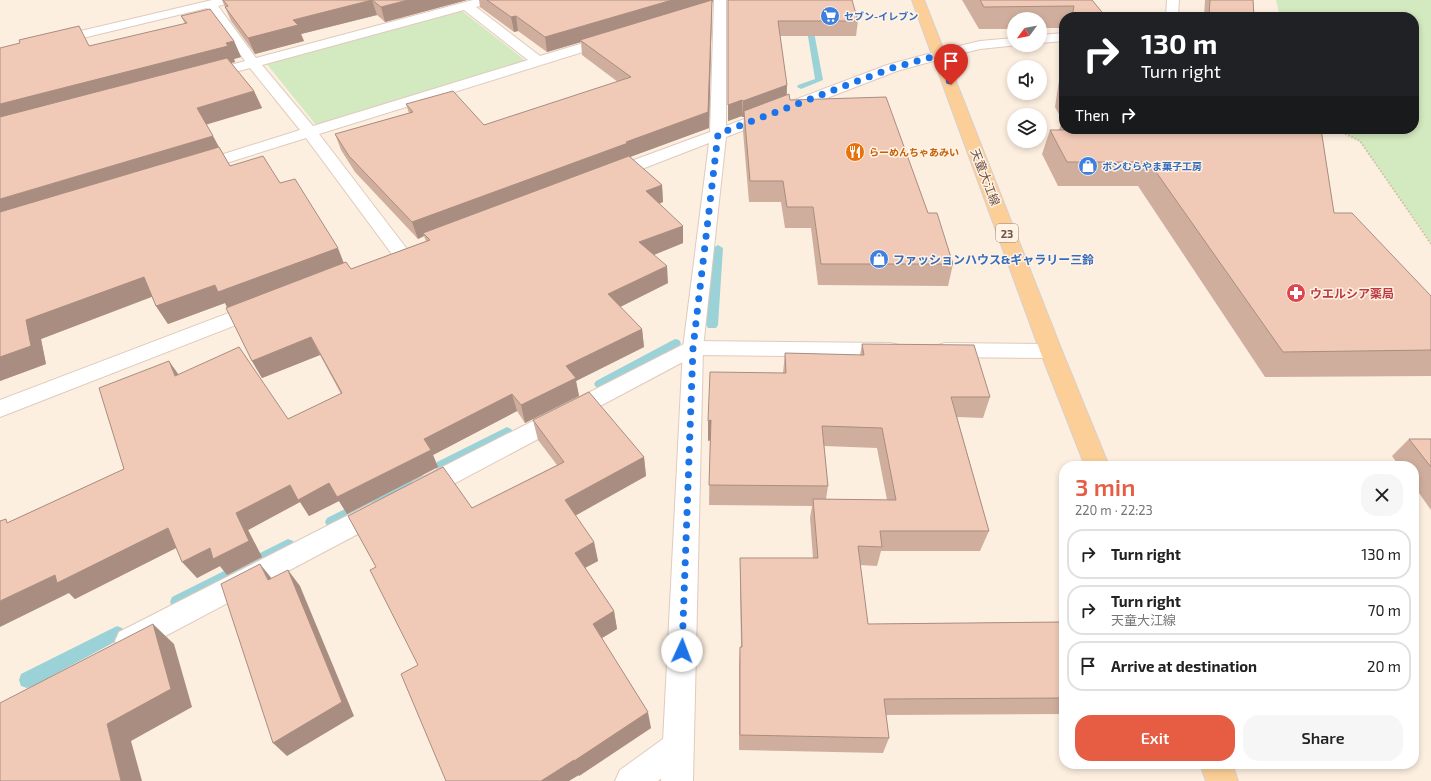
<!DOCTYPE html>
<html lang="en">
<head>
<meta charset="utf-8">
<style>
  body { margin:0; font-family:"Exo 2","Noto Sans JP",sans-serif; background:#f6f6f6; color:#222; height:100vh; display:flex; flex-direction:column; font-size:15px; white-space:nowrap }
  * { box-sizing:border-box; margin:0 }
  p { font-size:13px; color:#767676 }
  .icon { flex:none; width:22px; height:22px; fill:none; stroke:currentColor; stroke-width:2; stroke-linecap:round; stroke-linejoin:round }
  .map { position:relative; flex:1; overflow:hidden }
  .drawer { position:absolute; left:1059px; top:461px; width:360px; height:308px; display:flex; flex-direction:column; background:#fff; border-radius:16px; box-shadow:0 2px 6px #0003 }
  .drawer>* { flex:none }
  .top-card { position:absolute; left:1059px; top:12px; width:360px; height:122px; border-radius:16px; box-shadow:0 2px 6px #0003; background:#202124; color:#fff; overflow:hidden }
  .needle { width:26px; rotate:238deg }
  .buttons { position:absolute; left:1007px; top:12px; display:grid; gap:8px }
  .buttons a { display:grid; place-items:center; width:40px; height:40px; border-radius:50%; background:#fff; box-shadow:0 2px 6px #0003; font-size:20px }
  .pin { position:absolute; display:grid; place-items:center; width:34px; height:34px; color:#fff; margin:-41px -17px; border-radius:50% 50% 50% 0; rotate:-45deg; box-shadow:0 0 4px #0007 }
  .pin .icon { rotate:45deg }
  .me { position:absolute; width:44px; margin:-22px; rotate:2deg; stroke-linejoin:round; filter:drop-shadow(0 0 3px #0008) }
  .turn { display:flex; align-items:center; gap:14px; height:84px; padding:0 16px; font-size:18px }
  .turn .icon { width:52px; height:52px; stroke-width:2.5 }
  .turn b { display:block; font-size:28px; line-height:34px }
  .then { display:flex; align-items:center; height:38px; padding:0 16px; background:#0003; gap:8px; font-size:15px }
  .round { display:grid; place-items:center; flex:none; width:42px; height:42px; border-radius:16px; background:#f6f6f6 }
  .head { display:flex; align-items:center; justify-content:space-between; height:68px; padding:0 16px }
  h1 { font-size:24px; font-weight:600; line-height:30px; color:#e75d44 }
  .button { display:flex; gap:8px; margin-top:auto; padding:8px 16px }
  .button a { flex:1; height:46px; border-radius:16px; background:#e75d44; color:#fff; font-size:16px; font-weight:600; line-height:46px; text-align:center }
  .button a+a { background:#f6f6f6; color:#222 }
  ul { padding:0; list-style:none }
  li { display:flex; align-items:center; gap:12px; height:50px; margin:0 8px 6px; padding:0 8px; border:2px solid #e0e0e0; border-radius:16px }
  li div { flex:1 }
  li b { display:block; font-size:15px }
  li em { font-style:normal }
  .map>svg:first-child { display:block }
  .green { fill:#d3e9bf }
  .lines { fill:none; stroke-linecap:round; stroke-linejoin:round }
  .stream { fill:#9bd2d7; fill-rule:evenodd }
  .service-casing { stroke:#e0cabc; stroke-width:2 }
  .minor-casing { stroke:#e0cabc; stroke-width:2 }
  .primary-casing { stroke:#d8cfcc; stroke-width:2 }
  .path-far1 { stroke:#d6ae9b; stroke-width:1.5; stroke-dasharray:0.5 2; stroke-linecap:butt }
  .path { stroke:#d6ae9b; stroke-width:2; stroke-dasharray:1 2.5; stroke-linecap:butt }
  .service { fill:#fff; fill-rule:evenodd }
  .minor { fill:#fff; fill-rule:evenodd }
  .primary { fill:#fbcf97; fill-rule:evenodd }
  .wall { fill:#cfae9d; fill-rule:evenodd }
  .shaded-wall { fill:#a98d80 }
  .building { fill:#f1cab7; stroke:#a98d80 }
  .route { stroke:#1a73e8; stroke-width:7; stroke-dasharray:0 12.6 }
  .labels { text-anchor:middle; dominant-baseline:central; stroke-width:3; stroke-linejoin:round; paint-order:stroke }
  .far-shop-label { font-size:10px; font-weight:bold; fill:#366cbe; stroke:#fff3e6; text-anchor:start }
  .far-food-label { font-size:10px; font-weight:bold; fill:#c56008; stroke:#fff3e6; text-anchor:start }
  .shield { fill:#fff3e6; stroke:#9c8477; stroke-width:1 }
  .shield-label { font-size:11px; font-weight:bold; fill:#725448 }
  .street-label { font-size:12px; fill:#725448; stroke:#fff3e6 }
  .shop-label { font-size:12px; font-weight:bold; fill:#366cbe; stroke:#fff3e6; text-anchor:start }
  .health-label { font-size:12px; font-weight:bold; fill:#be3a42; stroke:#fff3e6; text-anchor:start }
</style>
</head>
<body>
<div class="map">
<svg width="1431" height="781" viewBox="0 0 1431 781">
  <rect width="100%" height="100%" fill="#fcefe0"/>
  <path class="green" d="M1276,0H1431V244L1360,142L1336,129H1414V17H1280Z
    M462,11L526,61L316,125L266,63Z"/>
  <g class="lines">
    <path class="stream" d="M802,0H808L823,80L801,89L797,87L798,85L815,79Z
      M718,245L723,248L718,325L716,328H708L706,325L713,248Z
      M675,339L679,340L681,343L679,346L604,387L600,388L596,387L594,384L596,381Z
      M507,427L511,429L513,432L511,435L447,470L442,471L437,470L435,466L437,462Z
      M417,473L422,474L424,478L422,482L337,526L332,528L327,526L325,522L327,518Z
      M288,539L293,541L295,545L293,549L182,607L177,609L172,607L170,602L172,597Z
      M117,626L122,628L125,633L122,638L33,686L27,688L21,686L19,680L21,674Z"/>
    <defs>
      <path id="service" d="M212,0H233L231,3L218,6L256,58L473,0H493L491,3L476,7L540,56L610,35L615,36L617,39L615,42L319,134L410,253L408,257L401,259L394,257L306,138L204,170L198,172L192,170L190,167L192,164L300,130L250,68L206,80L201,79L199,76L201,73L245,61L207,8L0,58V50ZM464,10L528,60L313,126L262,65Z
        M1167,0H1179L1178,17H1166Z
        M1064,33V41L1040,43V35Z
        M1014,38V45H1018L980,49L939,59L934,58L932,55L934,52L980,41Z
        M693,341L891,343L898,345L901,350L898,355L891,357L696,355L431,496L422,499L413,496L410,489L413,482L686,343Z
        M945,343L1051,344L1058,346L1062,351L1058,356L1051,358L945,357L938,355L935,350L938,345Z
        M379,501L388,504L392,511L388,518L139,650L129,654L119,650L115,641L119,632L370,504Z
        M678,732L689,736L693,747L689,758L658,781H615L620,770L667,736Z"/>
      <path id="minor" d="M714,0H726V126L887,65L939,51L944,52L946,55L944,58L897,71L726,137L703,348L693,781H661L683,348L709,143L616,179L610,180L604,179L602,175L604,171L710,132Z
        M260,301L267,303L270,308L267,313L0,417V400Z"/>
      <path id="primary" d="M912,0H924L1062,351L1109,466H1085L1040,351Z
        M1200,764H1232L1238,781H1206Z"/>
    </defs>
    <use href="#service" class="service-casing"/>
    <use href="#minor" class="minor-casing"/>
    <use href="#primary" class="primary-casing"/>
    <path class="path-far1" d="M1336,129L1341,132"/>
    <path class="path" d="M1339,131L1360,141L1431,244"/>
    <use href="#service" class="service"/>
    <use href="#minor" class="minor"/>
    <use href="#primary" class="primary"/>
  </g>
  <path class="wall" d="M222,0H467L385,22L377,15L301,34L304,41L255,54L231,21Z
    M479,0H713L712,3L709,128L630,157L662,185L663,202L659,204L683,243L654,255L668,283L620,307L642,329L644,347L576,381L579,396L525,423L517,411L433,455L438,467L347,514L339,501L309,516L300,502L248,530L262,557L227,575L220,566L197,578L176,548L75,599L69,593L9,522L124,469L179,374L288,419L341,394L320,355L262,378L252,361L225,303L168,324L156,306L152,297L41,339L46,364L0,381L90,46L185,24L181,16L234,41L241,57L234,59L235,62L231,63L254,91L262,108L206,124L219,147L230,166L280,183L344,263L351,269L426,241L424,236L418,239L355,172L341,150L335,134L409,113L406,104L484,125L618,82L582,55L581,42L547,52L518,31L514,32L480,7Z
    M728,0L858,21L856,36H780L787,85V95L790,100L928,213L953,264L948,286L818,285L811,228H785L781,202H749L743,131L744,117H742V116L728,121Z
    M962,0H1092L1106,17H1064V28H1040V19H1014V29H979Z
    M1205,0H1253L1254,17H1204Z
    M1064,47V129H1321L1334,213L1431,296V376L1265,377L1138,186H1058L1042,154L1050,130H1059L1062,120L1055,107Z
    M862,344L990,397L983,418L957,417L989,531L980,551H881L877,566L860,565L868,624L1064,622V714L886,715L889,738L883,753L739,750V664L740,647H741L740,577V558H813L810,518L812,506L709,505L710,440L708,441V421L783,373L785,353L860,355ZM824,446L877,448L887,500L826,499L828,486Z
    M533,420L644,457L646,476L575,516L594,542L598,561L585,568L614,611L617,629L602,638L651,728L579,776V775L418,665L376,567L472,508L557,465L538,440Z
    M1409,439H1431V510L1414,486V466H1399L1392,456Z"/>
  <path class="shaded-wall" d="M372,0L377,15L301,34L304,41L255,54L248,38L293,20Z
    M408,0H467L385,22L381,7Z
    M672,0H713L712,3L709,128L423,233L424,236L418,239L412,222L626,142L708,112L580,40L581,42L547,52L545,37Z
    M516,16L518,31L514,32L511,17Z
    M234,41L241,57L234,59L235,62L0,124V104Z
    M787,85L786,101L744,111V117H742L743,101Z
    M254,91L262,108L205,125L197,108Z
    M742,100V116L728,121V105Z
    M213,136L222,153L0,220V199Z
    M662,185L663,202L647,208L646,191Z
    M683,226V243L641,260L639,242Z
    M338,248L345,266L229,311L225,303L168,324L156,306L215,285Z
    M667,266L668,283L610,312L608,294Z
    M144,277L156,295L41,339L46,364L0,381V357L26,320Z
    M642,329L644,347L576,381L579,396L525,423L521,405L566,366Z
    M311,337L320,355L262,378L252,361Z
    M169,361L181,378L175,376Z
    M512,394L517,411L433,455L438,467L347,514L339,501L309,516L300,502L248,530L262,557L227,575L220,566L197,578L182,562L236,513L290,485L329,483L424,439Z
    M711,420V440L708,441V421Z
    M644,457L646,476L569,519L565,500Z
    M168,528L182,545L75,599L69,593L0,627V601L55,575Z
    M594,542L598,561L579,571L575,553Z
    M260,564L273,580H268Z
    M288,570L300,586L354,716L287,756L273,743Z
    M614,611L617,629L597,641L593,624Z
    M153,624L174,644L192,707L131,741L142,781H121L107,724Z
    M648,712L651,728L579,776L574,761Z
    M574,760L579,775L569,781H541Z"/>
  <path class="building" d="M223,0H372L293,20L298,25L248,38L225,7L228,6Z
    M372,0H408L381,7Z
    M487,0H672L545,37L516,16L511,17Z
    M712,0L708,112L626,142L628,143L412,222L349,156L335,134L413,112L406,104L453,91L484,125L631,77L580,40Z
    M728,0H852L858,21H778L787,85L743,101L742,100L728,105Z
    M980,0H1092L1106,17H1072L1074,6L984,7Z
    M1210,0H1253L1254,17H1209Z
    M210,9L234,41L226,43L228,46L0,104V48L20,43L19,40L79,26L89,46L187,23L181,16Z
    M227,58L254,91L197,108L213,136L0,199V117Z
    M1064,74V86L1063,83Z
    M789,94L790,100L886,97L928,213H937L953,264H821L813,207H787L783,181H750L744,111Z
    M1071,129H1321L1334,213H1352L1431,296V350L1283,352L1149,162H1067L1050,130H1071Z
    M219,147L230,166L263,156L280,183L295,179L338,248L218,292L215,285L156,306L144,277L26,320L31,346L0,357V212Z
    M629,156L662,185L646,191L683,226L639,242L667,266L608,294L642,329L566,366L576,378L521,405L512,394L424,439L431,450L337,497L329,483L298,500L290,485L236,513L249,541L213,559L210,548L182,562L168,528L57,583L55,575L0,601V521L6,519L7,523L124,469L99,388L169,361L175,376L239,347L288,419L342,393L311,337L252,361L226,308L346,262L351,269L430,240L423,233Z
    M862,344L974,345L990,397H951L989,531H880L882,547L858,546L868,624L1064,622V698L884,699L889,738L740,735V647H742L740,558H818L813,499L896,500L882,428L822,426L828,486L709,485L711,420L708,421L710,372L786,373L785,353L864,355Z
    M589,392L644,457L565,500L594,542L575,553L614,611L593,624L648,712L574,761V760L541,781H446L401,674L418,665L370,570L376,567L348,516L443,467L472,508L564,462L533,420Z
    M1409,439H1431V467Z
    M260,564L268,580L288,570L342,702L273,743L221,584Z
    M153,624L171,689L107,724L121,781H0V703Z"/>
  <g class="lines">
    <path class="route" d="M682,651L693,348L718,134L892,68L939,55L951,85"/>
  </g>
  <defs>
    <symbol id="supermarket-disc" viewBox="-11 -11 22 22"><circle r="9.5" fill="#3f7fe0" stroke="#fff3e6"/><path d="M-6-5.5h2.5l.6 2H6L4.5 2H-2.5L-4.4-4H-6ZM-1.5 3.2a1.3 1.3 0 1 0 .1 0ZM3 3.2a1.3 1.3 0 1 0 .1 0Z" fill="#fff"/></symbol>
    <symbol id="restaurant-disc" viewBox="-11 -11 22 22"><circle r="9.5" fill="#e8710a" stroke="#fff3e6"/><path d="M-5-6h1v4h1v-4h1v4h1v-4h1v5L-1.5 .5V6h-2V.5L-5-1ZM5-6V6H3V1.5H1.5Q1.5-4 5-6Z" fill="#fff"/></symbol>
    <symbol id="shop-disc" viewBox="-11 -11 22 22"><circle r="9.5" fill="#3f7fe0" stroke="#fff3e6"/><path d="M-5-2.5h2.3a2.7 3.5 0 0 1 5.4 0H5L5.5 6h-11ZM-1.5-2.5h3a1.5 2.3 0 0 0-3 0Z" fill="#fff"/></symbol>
    <symbol id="pharmacy-disc" viewBox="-11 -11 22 22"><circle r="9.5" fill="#e0444e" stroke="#fff3e6"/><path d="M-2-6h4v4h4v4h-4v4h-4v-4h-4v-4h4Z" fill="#fff"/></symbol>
  </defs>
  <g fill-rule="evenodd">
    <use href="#supermarket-disc" x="819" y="5" width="22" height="22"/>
    <use href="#restaurant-disc" x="844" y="141" width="22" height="22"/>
    <use href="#shop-disc" x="1077" y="155" width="22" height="22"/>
    <use href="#shop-disc" x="868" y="248" width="22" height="22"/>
    <use href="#pharmacy-disc" x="1285" y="282" width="22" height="22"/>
  </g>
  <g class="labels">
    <g class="far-shop-label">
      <text x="844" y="16">セブン-イレブン</text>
      <text x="1102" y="166">ボンむらやま菓子工房</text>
    </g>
    <g class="far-food-label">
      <text x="869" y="152">らーめんちゃあみい</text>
    </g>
    <rect class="shield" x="996" y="224" width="22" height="18" rx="3"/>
    <g class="shield-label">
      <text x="1007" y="233">23</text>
    </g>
    <g class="street-label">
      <text transform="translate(986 177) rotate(69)">天童大江線</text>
    </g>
    <g class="shop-label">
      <text x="893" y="259">ファッションハウス&amp;ギャラリー三鈴</text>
    </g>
    <g class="health-label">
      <text x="1310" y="293">ウエルシア薬局</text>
    </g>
  </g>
</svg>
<div class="buttons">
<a><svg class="needle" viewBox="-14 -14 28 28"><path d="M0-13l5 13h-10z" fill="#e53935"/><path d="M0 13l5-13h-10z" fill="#767676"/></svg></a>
<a><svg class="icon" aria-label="sound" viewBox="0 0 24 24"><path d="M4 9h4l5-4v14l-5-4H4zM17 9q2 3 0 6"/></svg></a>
<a><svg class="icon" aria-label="layers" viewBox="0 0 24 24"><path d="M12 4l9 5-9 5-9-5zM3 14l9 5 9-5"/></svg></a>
</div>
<div class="pin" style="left:951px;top:85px;background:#d93025"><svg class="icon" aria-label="arrive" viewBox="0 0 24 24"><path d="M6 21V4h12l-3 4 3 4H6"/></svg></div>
<svg class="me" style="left:682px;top:651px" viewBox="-20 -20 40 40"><circle r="19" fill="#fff"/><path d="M0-13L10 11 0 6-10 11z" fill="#1a73e8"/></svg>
<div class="top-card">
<div class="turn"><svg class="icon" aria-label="right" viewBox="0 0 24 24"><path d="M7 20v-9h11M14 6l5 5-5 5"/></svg><div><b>130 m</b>Turn right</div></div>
<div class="then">Then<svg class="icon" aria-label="right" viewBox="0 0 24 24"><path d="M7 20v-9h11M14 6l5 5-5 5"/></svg></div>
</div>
<section class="drawer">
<div class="head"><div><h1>3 min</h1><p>220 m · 22:23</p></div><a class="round"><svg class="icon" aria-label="close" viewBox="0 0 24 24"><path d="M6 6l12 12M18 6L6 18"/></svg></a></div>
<ul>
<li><svg class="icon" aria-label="right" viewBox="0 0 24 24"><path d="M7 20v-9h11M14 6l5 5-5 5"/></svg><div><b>Turn right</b></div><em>130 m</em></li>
<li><svg class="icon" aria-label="right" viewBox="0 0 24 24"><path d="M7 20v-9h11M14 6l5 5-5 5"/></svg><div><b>Turn right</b><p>天童大江線</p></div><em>70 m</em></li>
<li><svg class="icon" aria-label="arrive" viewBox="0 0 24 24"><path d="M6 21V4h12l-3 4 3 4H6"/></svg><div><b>Arrive at destination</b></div><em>20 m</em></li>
</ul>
<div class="button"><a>Exit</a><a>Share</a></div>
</section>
</div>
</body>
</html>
